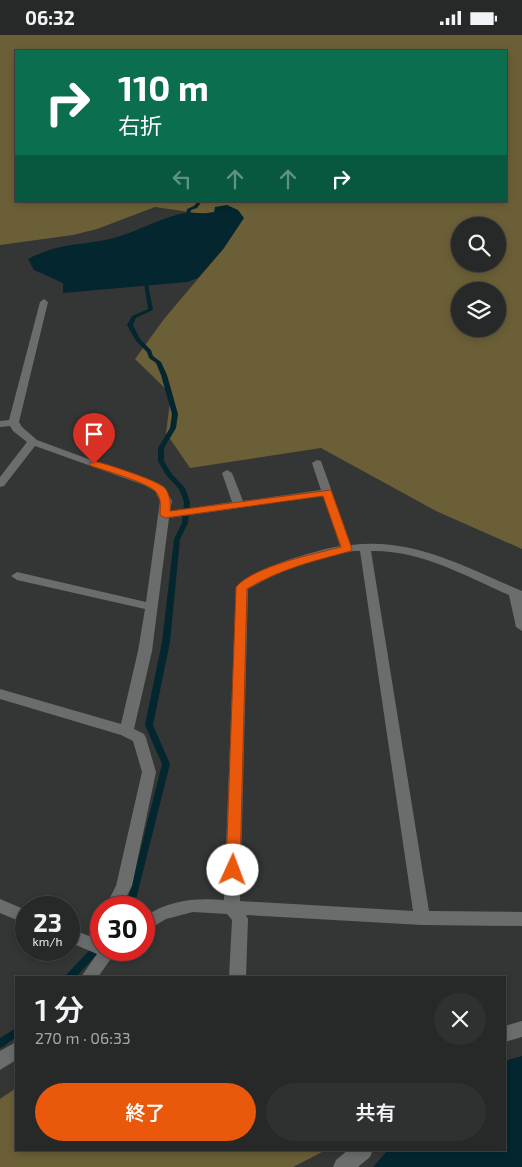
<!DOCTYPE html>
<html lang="ja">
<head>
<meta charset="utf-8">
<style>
  body { margin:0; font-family:"Exo 2","Noto Sans JP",sans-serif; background:#2f3030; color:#f1f3f6; height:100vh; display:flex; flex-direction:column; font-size:19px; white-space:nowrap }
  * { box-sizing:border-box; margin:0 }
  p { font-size:16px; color:#a4a6a8 }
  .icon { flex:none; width:28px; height:28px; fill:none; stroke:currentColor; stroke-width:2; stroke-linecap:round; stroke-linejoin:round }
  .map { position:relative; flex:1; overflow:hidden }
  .details { position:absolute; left:15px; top:941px; width:491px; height:175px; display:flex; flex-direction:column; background:#272828; border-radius:0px; box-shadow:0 2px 8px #0003,0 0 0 1px #434445 }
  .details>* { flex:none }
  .banner { position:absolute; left:15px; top:15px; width:492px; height:152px; border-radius:0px; box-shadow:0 2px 8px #0003,0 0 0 1px #434445; background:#0b6e4f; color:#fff; overflow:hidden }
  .tools { position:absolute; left:451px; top:182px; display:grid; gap:10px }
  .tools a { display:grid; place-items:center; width:55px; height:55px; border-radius:50%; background:#272828; box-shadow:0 2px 8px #0003,0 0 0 1px #434445; font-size:25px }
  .speed { position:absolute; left:15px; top:861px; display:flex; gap:10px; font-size:25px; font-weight:700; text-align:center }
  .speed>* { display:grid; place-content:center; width:65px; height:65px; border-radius:50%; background:#272828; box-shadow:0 2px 8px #0003,0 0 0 1px #434445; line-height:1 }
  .speed small { font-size:12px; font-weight:400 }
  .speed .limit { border:8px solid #d22; background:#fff; color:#111 }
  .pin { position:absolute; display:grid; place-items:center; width:42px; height:42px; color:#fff; margin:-51px -21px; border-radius:50% 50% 50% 0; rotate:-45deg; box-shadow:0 0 5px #0007 }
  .pin .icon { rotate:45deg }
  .me { position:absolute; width:55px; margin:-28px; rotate:2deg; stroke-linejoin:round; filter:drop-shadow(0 0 4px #0008) }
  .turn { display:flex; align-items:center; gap:18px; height:105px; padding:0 20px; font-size:22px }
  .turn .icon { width:65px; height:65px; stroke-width:2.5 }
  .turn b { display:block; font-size:35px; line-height:42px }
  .lanes { display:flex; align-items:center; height:48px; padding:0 20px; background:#0003; justify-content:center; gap:25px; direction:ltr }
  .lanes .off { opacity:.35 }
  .round { display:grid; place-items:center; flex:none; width:52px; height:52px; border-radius:26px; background:#2f3030 }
  .summary { display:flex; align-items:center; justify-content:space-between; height:85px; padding:0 20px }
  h1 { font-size:30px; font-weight:600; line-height:38px }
  .action { display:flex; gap:10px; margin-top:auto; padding:10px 20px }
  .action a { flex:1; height:58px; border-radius:30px; background:#ea580c; color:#fff; font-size:20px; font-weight:600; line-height:58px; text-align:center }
  .action a+a { background:#2f3030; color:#f1f3f6 }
  .status { display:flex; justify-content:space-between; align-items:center; height:35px; padding:0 25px; background:#272828; direction:ltr }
  .status svg { height:14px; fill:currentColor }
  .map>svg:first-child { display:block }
  .green { fill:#6b5f37; fill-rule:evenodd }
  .water { fill:#04262f }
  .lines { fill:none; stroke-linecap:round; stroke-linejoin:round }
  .stream { fill:#04262f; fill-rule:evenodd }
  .street { fill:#6b6d6d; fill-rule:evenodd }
  .route { fill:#ea580c; stroke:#983908 }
</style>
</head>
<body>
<div class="status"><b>06:32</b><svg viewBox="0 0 49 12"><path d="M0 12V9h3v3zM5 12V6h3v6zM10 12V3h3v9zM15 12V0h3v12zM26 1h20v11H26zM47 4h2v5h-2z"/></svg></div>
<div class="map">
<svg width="522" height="1132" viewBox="0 0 522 1132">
  <rect width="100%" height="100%" fill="#343635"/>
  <path class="green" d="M0,0H522V514L436,476L321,413L190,433L166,398L171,359L135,324L164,284L224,213L214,177L204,179L155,172L97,194L73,200L0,210ZM16,16H506V166H16ZM460,191H498V229H460ZM460,256H498V294H460Z
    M16,1053V1115H326L293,1132H0V1064Z"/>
  <path class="water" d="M227,170L238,175L244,183L224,213L198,243L187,247L63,258V248L34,235L28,224C60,207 82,211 114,203C135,197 155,186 176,180C189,176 201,180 214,177L215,172Z
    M522,1021V1132H373L388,1115H505V1026Z"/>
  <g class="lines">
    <path class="stream" d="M198,166H202L197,173L191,175L189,187L185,188L187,174L194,171Z
      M143,242L147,243L153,275L136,283L133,290L140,304L151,315L153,321L161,327L167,340L178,379L176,393L164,413V426L171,438L185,453L190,467L188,488L180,504L170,607L153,690L170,729L134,872H126L162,729L145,690L162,607L174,504L182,488L184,467L179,454L166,440L158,426V413L170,393L172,379L161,340L156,328L149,323L147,317L136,306L127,290L132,281L148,274Z
      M101,905V915L76,942H66L67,939L98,906Z
      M16,993V1002L3,1012L0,1013V1003Z"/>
    <path class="street" d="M44,264L48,267L19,387L22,392L37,405L164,452L172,466L170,476L232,467L222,438L227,435L232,438L243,466L321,455L312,428L317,425L321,426L351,510C414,502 467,533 522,556V596L516,592L509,560C465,541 422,515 371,516L429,876L522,877V891L422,890L246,880L248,884L246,942H229L232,885L227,879L193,877L166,884L144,897V882C170,865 194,863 224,865L236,552C250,534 317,515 340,511L323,461L169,483L152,616L134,694L144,699L146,703L156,737L132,851L121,872H105L116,851L142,737L133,706L121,700L0,664V654L121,689L138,616L145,574L17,545L11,541L17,537L146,567L160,466L155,456L144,450L35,411L4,451L0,452V442L27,407L13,396L10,391L0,392V386L9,385L40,267ZM354,516H360L413,876L240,866L248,554C282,535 316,522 354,516Z
      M0,864L26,875V889L0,878Z
      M101,889V915H117L98,942H81L97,919L69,907V893L89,901L95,891Z
      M522,986V1002L505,1007V991Z
      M16,1007V1025L0,1035V1016Z
      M348,1115H373L370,1122L358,1132H333L336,1125Z"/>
  </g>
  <path class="route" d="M94,426C107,429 157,445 165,453C170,460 171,468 170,476L331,455L352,514L351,516C314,526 280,534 247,554L240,835L238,839L233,841L228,839L226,835L236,552C254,531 314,519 341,512L323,461L165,483L160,480C160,472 162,464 156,457C149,448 103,435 91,431L89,429Z"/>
</svg>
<div class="tools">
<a><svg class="icon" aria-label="search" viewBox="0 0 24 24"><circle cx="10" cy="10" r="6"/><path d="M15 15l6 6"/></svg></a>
<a><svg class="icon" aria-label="layers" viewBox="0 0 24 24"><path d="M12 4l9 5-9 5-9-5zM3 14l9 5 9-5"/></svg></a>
</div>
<div class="speed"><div>23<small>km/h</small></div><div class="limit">30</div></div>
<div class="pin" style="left:94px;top:429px;background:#d93025"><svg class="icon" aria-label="arrive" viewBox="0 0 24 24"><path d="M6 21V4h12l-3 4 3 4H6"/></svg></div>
<svg class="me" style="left:233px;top:835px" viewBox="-20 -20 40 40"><circle r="19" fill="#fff"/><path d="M0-13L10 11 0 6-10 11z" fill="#ea580c"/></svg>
<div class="banner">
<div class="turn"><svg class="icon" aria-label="right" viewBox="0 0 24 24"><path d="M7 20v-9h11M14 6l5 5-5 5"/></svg><div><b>110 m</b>右折</div></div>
<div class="lanes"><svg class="icon off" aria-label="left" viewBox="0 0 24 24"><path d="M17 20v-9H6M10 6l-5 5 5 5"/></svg><svg class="icon off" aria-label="ahead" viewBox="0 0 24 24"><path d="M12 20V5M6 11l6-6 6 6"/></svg><svg class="icon off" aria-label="ahead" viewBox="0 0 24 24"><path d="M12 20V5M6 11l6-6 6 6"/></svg><svg class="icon" aria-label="right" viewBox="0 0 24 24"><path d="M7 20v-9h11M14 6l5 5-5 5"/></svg></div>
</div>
<section class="details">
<div class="summary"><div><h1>1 分</h1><p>270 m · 06:33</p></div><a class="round"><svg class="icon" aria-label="close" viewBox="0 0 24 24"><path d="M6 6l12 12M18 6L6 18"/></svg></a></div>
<div class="action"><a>終了</a><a>共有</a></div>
</section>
</div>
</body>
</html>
